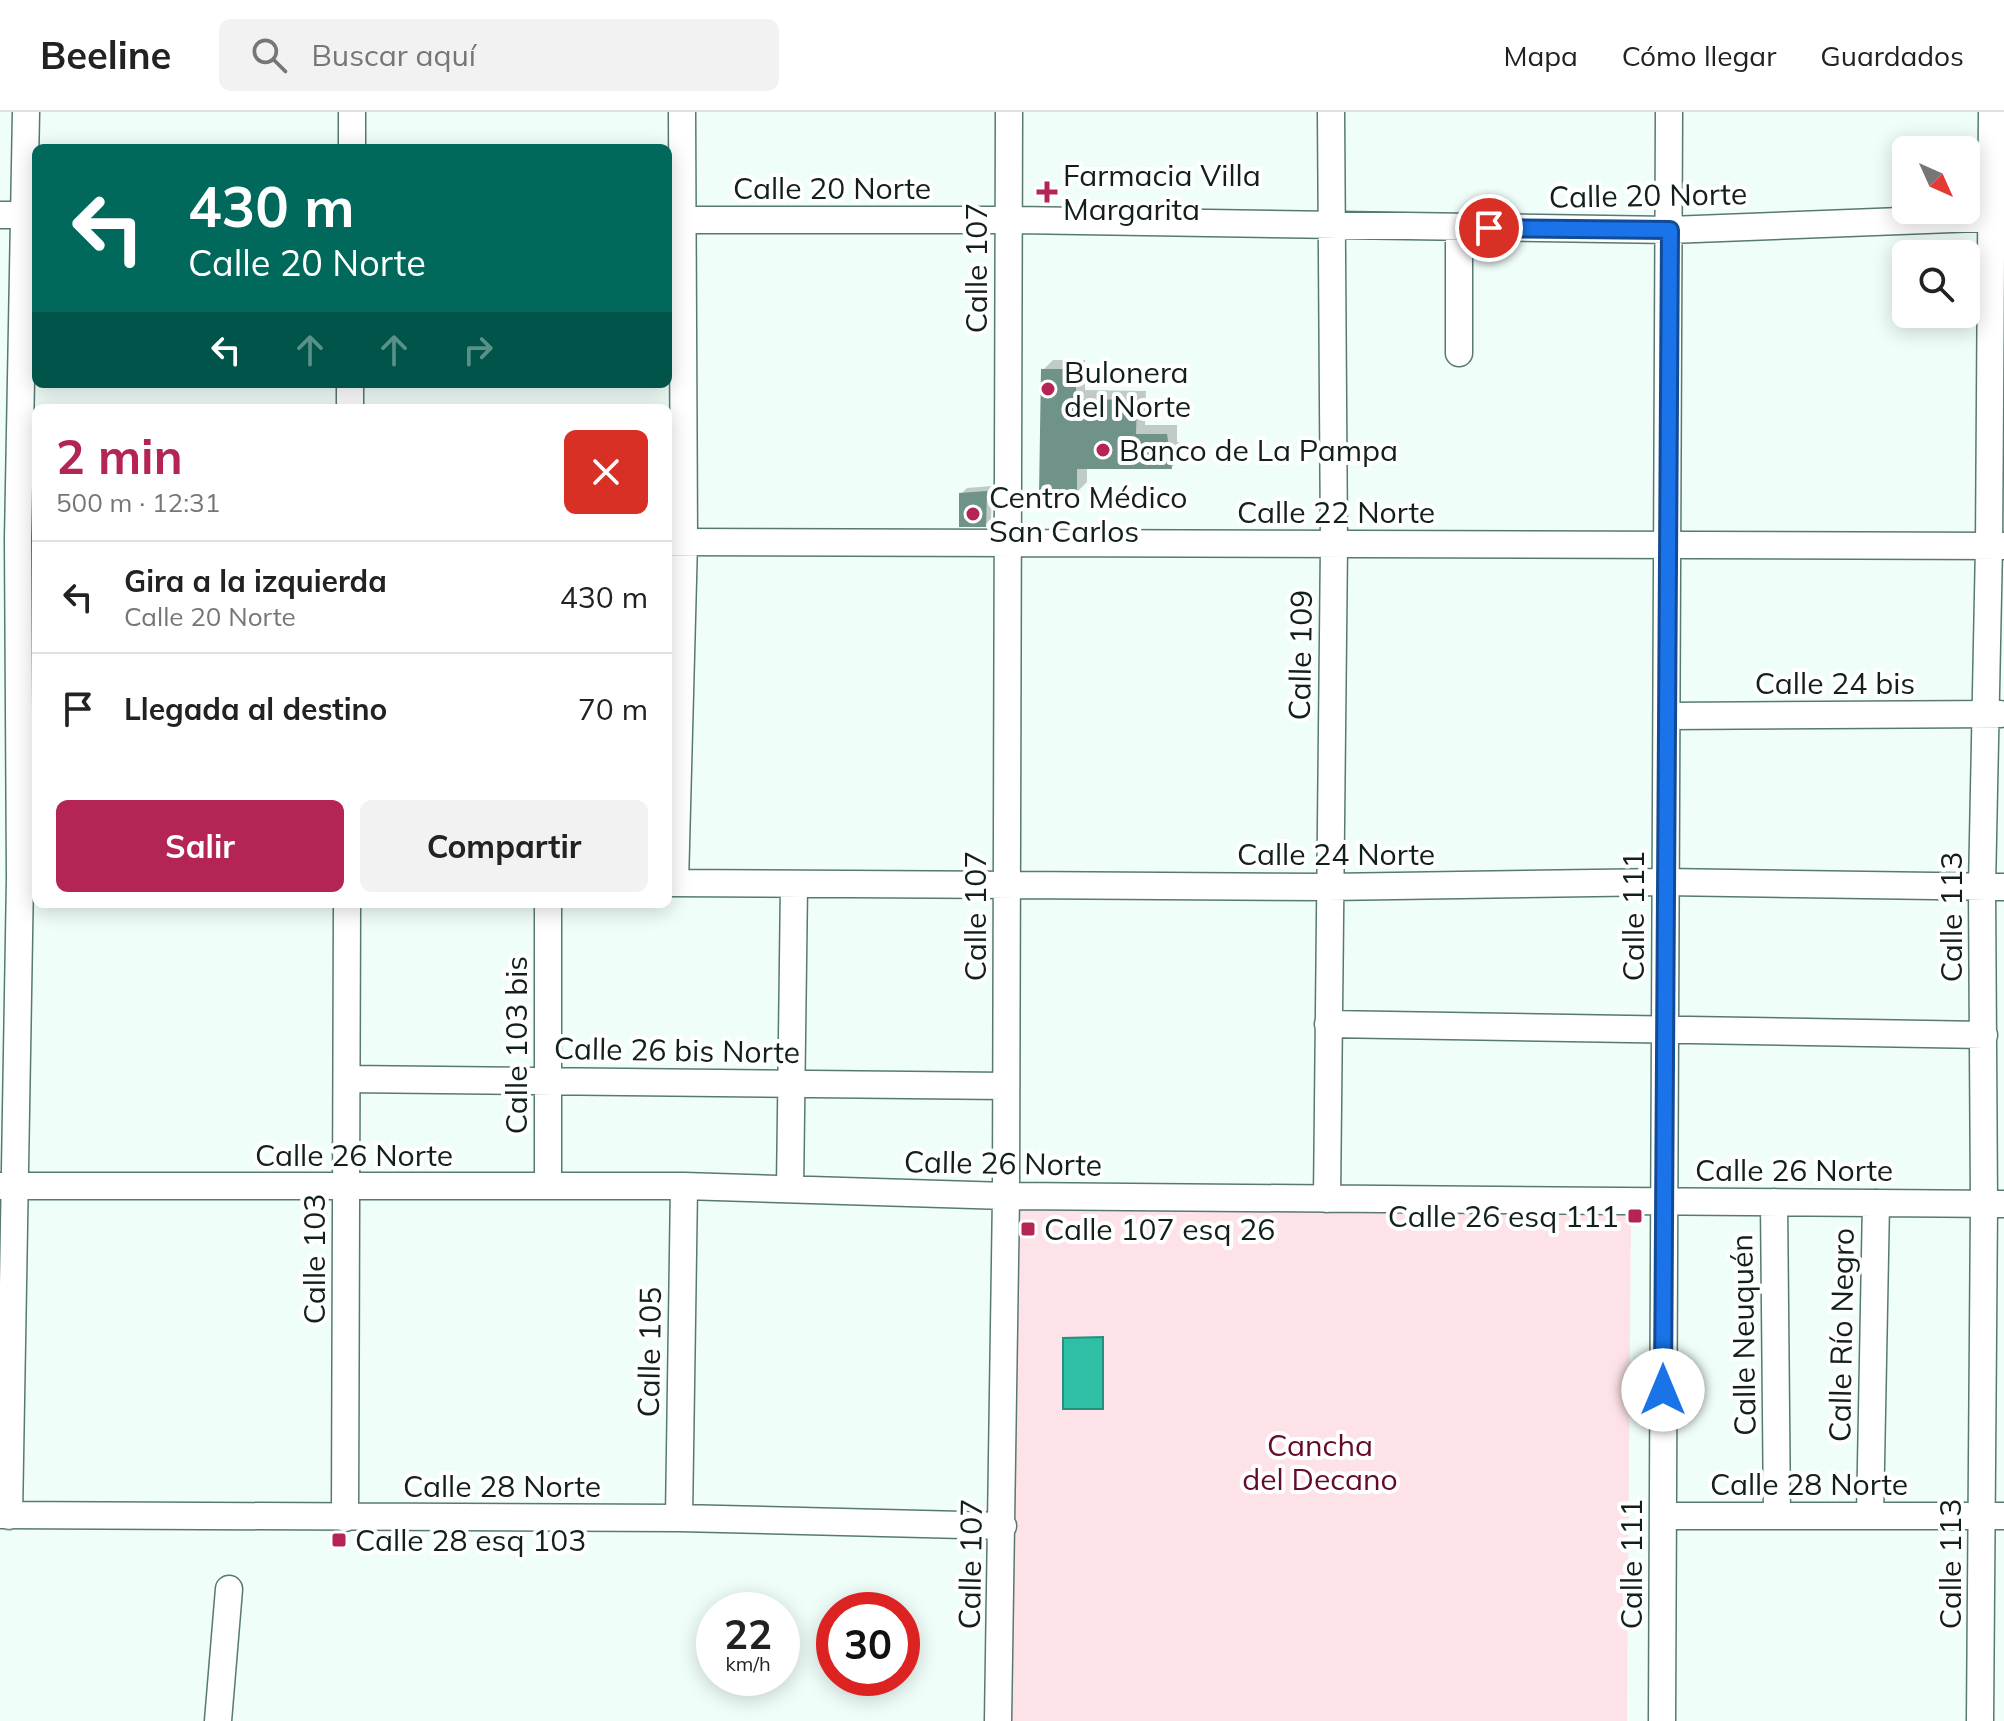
<!DOCTYPE html>
<html lang="es">
<head>
<meta charset="utf-8">
<style>
  body { margin:0; font-family:Mulish,sans-serif; background:#f2f2f2; color:#222; height:100vh; display:flex; flex-direction:column; font-size:30px; white-space:nowrap }
  * { box-sizing:border-box; margin:0 }
  p { font-size:26px; color:#767676 }
  .icon { flex:none; width:44px; height:44px; fill:none; stroke:currentColor; stroke-width:2; stroke-linecap:round; stroke-linejoin:round }
  .map { position:relative; flex:1; overflow:hidden }
  .drawer { position:absolute; left:32px; top:292px; width:640px; height:504px; display:flex; flex-direction:column; background:#fff; border-radius:12px; box-shadow:0 4px 20px #0003 }
  .drawer>* { flex:none }
  .guide { position:absolute; left:32px; top:32px; width:640px; height:244px; border-radius:12px; box-shadow:0 4px 20px #0003; background:#00695c; color:#fff; overflow:hidden }
  .needle { width:52px; rotate:135deg }
  .controls { position:absolute; left:1892px; top:24px; display:grid; gap:16px }
  .controls a { display:grid; place-items:center; width:88px; height:88px; border-radius:12px; background:#fff; box-shadow:0 4px 20px #0003; font-size:40px }
  .speed { position:absolute; left:696px; top:1480px; display:flex; gap:16px; font-size:40px; font-weight:700; text-align:center }
  .speed>* { display:grid; place-content:center; width:104px; height:104px; border-radius:50%; background:#fff; box-shadow:0 4px 20px #0003; line-height:1 }
  .speed small { font-size:20px; font-weight:400 }
  .speed .limit { border:12px solid #d22; background:#fff; color:#111 }
  .pin { position:absolute; display:grid; place-items:center; width:68px; height:68px; color:#fff; margin:-34px; border:4px solid #fff; border-radius:50%; box-shadow:0 2px 8px #0007 }
  .me { position:absolute; width:88px; margin:-44px; rotate:0deg; stroke-linejoin:round; filter:drop-shadow(0 0 6px #0008) }
  .turn { display:flex; align-items:center; gap:28px; height:168px; padding:0 24px; font-size:36px }
  .turn .icon { width:104px; height:104px; stroke-width:2.5 }
  .turn b { display:block; font-size:56px; line-height:68px }
  .lanes { display:flex; align-items:center; height:76px; padding:0 24px; background:#0003; justify-content:center; gap:40px; direction:ltr }
  .lanes .off { opacity:.35 }
  .round { display:grid; place-items:center; flex:none; width:84px; height:84px; border-radius:12px; background:#f2f2f2 }
  .headline { display:flex; align-items:center; justify-content:space-between; height:136px; padding:0 24px }
  h1 { font-size:48px; font-weight:700; line-height:60px; color:#b42556 }
  .action { display:flex; gap:16px; margin-top:auto; padding:16px 24px }
  .action a { flex:1; height:92px; border-radius:12px; background:#b42556; color:#fff; font-size:32px; font-weight:700; line-height:92px; text-align:center }
  .action a+a { background:#f2f2f2; color:#222 }
  ul { padding:0; list-style:none }
  li { display:flex; align-items:center; gap:24px; height:112px; padding:0 24px; border-top:2px solid #e0e0e0 }
  li div { flex:1 }
  li b { display:block; font-size:30px }
  li em { font-style:normal }
  header { display:flex; align-items:center; gap:48px; box-sizing:border-box; height:112px; padding:0 40px; background:#fff; border-bottom:2px solid #e0e0e0 }
  header strong { font-size:38px }
  nav { display:flex; gap:44px; margin-inline-start:auto; font-size:28px }
  .search { width:560px; height:72px; background:#f2f2f2; display:flex; align-items:center; gap:20px; box-sizing:border-box; padding:0 28px; border-radius:12px; color:#767676; font-size:30px }
  .map>svg:first-child { display:block }
  .green { fill:#fde3e7 }
  .water { fill:#2ebfa6; stroke:#268f7d; stroke-width:2 }
  .shadow { fill:#0003 }
  .building { fill:#6f9289 }
  .lines { fill:none; stroke-linecap:round; stroke-linejoin:round }
  .minor-casing { stroke:#577971; stroke-width:29 }
  .minor { stroke:#fff; stroke-width:26 }
  .route-casing { stroke:#114b97; stroke-width:20 }
  .route { stroke:#1a73e8; stroke-width:14 }
  .poi-dot { fill:#b42556; stroke:#fff; stroke-width:3 }
  .labels { text-anchor:middle; dominant-baseline:central; stroke-width:8; stroke-linejoin:round; paint-order:stroke }
  .poi-label { font-size:30px; fill:#12201c; stroke:#fff; text-anchor:start }
  .street-label { font-size:30px; fill:#12201c; stroke:#fff }
  .park-label { font-size:30px; fill:#640a2b; stroke:#fff }
</style>
</head>
<body>
<header>
<strong>Beeline</strong>
<div class="search"><svg class="icon" aria-label="search" viewBox="0 0 24 24"><circle cx="10" cy="10" r="6"/><path d="M15 15l6 6"/></svg>Buscar aquí</div>
<nav><a>Mapa</a><a>Cómo llegar</a><a>Guardados</a></nav>
</header>
<div class="map">
<svg width="2004" height="1609" viewBox="0 0 2004 1609">
  <rect width="100%" height="100%" fill="#f0fefa"/>
  <path class="green" d="M1014,1091L1631,1093L1627,1609H1010Z"/>
  <path class="water" d="M1103,1225V1297H1063V1226Z"/>
  <path class="shadow" d="M1053,248H1085V278L1146,279L1145,313H1177V330L1182,331V344L1172,355H1087V370L1076,381L1043,258Z
    M992,374L991,407L985,413L961,382L967,376Z"/>
  <path class="building" d="M1041,257H1076V287L1137,288L1136,322H1167L1172,357H1077V383H1039Z
    M987,379L986,415H959V381Z"/>
  <g class="lines">
    <defs>
      <path id="minor" d="M352,36V0
        M0,103L36,102
        M668,108H1008L1670,118L2004,105
        M1459,115V241
        M350,296V272
        M668,430L2004,434
        M1667,604L2000,602
        M668,771L1329,775L1664,770L2004,775
        M675,771L684,430L682,0
        M1328,912L1984,923
        M347,967L1006,974
        M0,1074H684L1006,1084L2004,1092
        M548,1074V792
        M790,1077L794,773
        M1327,1087L1334,432L1331,0
        M1774,1090L1777,1404
        M0,1403L679,1406L1003,1414
        M9,1404L20,767L18,427L26,0
        M1663,1404H2004
        M1870,1404L1876,1091
        M345,1406L347,792
        M679,1406L684,1074
        M218,1609L229,1477
        M998,1609L1006,1084L1009,0
        M1662,1609L1669,0
        M1980,1609L1984,1092L1982,775L1989,434L1992,0"/>
    </defs>
    <use href="#minor" class="minor-casing"/>
    <use href="#minor" class="minor"/>
  </g>
  <g class="lines">
    <defs>
      <path id="route" d="M1489,116L1670,118L1663,1278"/>
    </defs>
    <use href="#route" class="route-casing"/>
    <use href="#route" class="route"/>
  </g>
  <g class="poi-dot">
    <path d="M1043 68h8v8h8v8h-8v8h-8v-8h-8v-8h8z"/>
    <circle cx="1048" cy="277" r="8"/>
    <circle cx="1103" cy="338" r="8"/>
    <circle cx="973" cy="402" r="8"/>
    <rect x="1627" y="1096" width="16" height="16" rx="4"/>
    <rect x="1020" y="1109" width="16" height="16" rx="4"/>
    <rect x="331" y="1420" width="16" height="16" rx="4"/>
  </g>
  <g class="labels">
    <g class="poi-label">
      <text x="1063" y="63">Farmacia Villa<tspan x="1063" dy="34">Margarita</tspan></text>
      <text x="1064" y="260">Bulonera<tspan x="1064" dy="34">del Norte</tspan></text>
      <text x="1119" y="338">Banco de La Pampa</text>
      <text x="989" y="385">Centro Médico<tspan x="989" dy="34">San Carlos</tspan></text>
      <text x="1619" y="1104" text-anchor="end">Calle 26 esq 111</text>
      <text x="1044" y="1117">Calle 107 esq 26</text>
      <text x="355" y="1428">Calle 28 esq 103</text>
    </g>
    <g class="street-label">
      <text x="832" y="76">Calle 20 Norte</text>
      <text transform="translate(1648 83) rotate(-1)">Calle 20 Norte</text>
      <text transform="translate(976 156) rotate(-90)">Calle 107</text>
      <text x="1336" y="400">Calle 22 Norte</text>
      <text transform="translate(1300 543) rotate(-89)">Calle 109</text>
      <text x="1835" y="571">Calle 24 bis</text>
      <text x="1336" y="742">Calle 24 Norte</text>
      <text transform="translate(975 804) rotate(-90)">Calle 107</text>
      <text transform="translate(1633 804) rotate(-90)">Calle 111</text>
      <text transform="translate(1951 805) rotate(-90)">Calle 113</text>
      <text transform="translate(516 933) rotate(-90)">Calle 103 bis</text>
      <text transform="translate(677 938) rotate(1)">Calle 26 bis Norte</text>
      <text x="354" y="1043">Calle 26 Norte</text>
      <text transform="translate(1003 1051) rotate(1)">Calle 26 Norte</text>
      <text x="1794" y="1058">Calle 26 Norte</text>
      <text transform="translate(314 1147) rotate(-90)">Calle 103</text>
      <text transform="translate(1743 1223) rotate(-91)">Calle Neuquén</text>
      <text transform="translate(1841 1223) rotate(-89)">Calle Río Negro</text>
      <text transform="translate(649 1240) rotate(-89)">Calle 105</text>
      <text x="1809" y="1372">Calle 28 Norte</text>
      <text x="502" y="1374">Calle 28 Norte</text>
      <text transform="translate(970 1452) rotate(-89)">Calle 107</text>
      <text transform="translate(1631 1452) rotate(-90)">Calle 111</text>
      <text transform="translate(1950 1452) rotate(-90)">Calle 113</text>
    </g>
    <g class="park-label">
      <text x="1320" y="1333">Cancha<tspan x="1320" dy="34">del Decano</tspan></text>
    </g>
  </g>
</svg>
<div class="controls">
<a><svg class="needle" viewBox="-14 -14 28 28"><path d="M0-13l5 13h-10z" fill="#e53935"/><path d="M0 13l5-13h-10z" fill="#767676"/></svg></a>
<a><svg class="icon" aria-label="search" viewBox="0 0 24 24"><circle cx="10" cy="10" r="6"/><path d="M15 15l6 6"/></svg></a>
</div>
<div class="speed"><div>22<small>km/h</small></div><div class="limit">30</div></div>
<div class="pin" style="left:1489px;top:116px;background:#d93025"><svg class="icon" aria-label="arrive" viewBox="0 0 24 24"><path d="M6 21V4h12l-3 4 3 4H6"/></svg></div>
<svg class="me" style="left:1663px;top:1278px" viewBox="-20 -20 40 40"><circle r="19" fill="#fff"/><path d="M0-13L10 11 0 6-10 11z" fill="#1a73e8"/></svg>
<div class="guide">
<div class="turn"><svg class="icon" aria-label="left" viewBox="0 0 24 24"><path d="M17 20v-9H6M10 6l-5 5 5 5"/></svg><div><b>430 m</b>Calle 20 Norte</div></div>
<div class="lanes"><svg class="icon" aria-label="left" viewBox="0 0 24 24"><path d="M17 20v-9H6M10 6l-5 5 5 5"/></svg><svg class="icon off" aria-label="ahead" viewBox="0 0 24 24"><path d="M12 20V5M6 11l6-6 6 6"/></svg><svg class="icon off" aria-label="ahead" viewBox="0 0 24 24"><path d="M12 20V5M6 11l6-6 6 6"/></svg><svg class="icon off" aria-label="right" viewBox="0 0 24 24"><path d="M7 20v-9h11M14 6l5 5-5 5"/></svg></div>
</div>
<section class="drawer">
<div class="headline"><div><h1>2 min</h1><p>500 m · 12:31</p></div><a class="round" style="background:#d93025;color:#fff"><svg class="icon" aria-label="close" viewBox="0 0 24 24"><path d="M6 6l12 12M18 6L6 18"/></svg></a></div>
<ul>
<li><svg class="icon" aria-label="left" viewBox="0 0 24 24"><path d="M17 20v-9H6M10 6l-5 5 5 5"/></svg><div><b>Gira a la izquierda</b><p>Calle 20 Norte</p></div><em>430 m</em></li>
<li><svg class="icon" aria-label="arrive" viewBox="0 0 24 24"><path d="M6 21V4h12l-3 4 3 4H6"/></svg><div><b>Llegada al destino</b></div><em>70 m</em></li>
</ul>
<div class="action"><a>Salir</a><a>Compartir</a></div>
</section>
</div>
</body>
</html>
